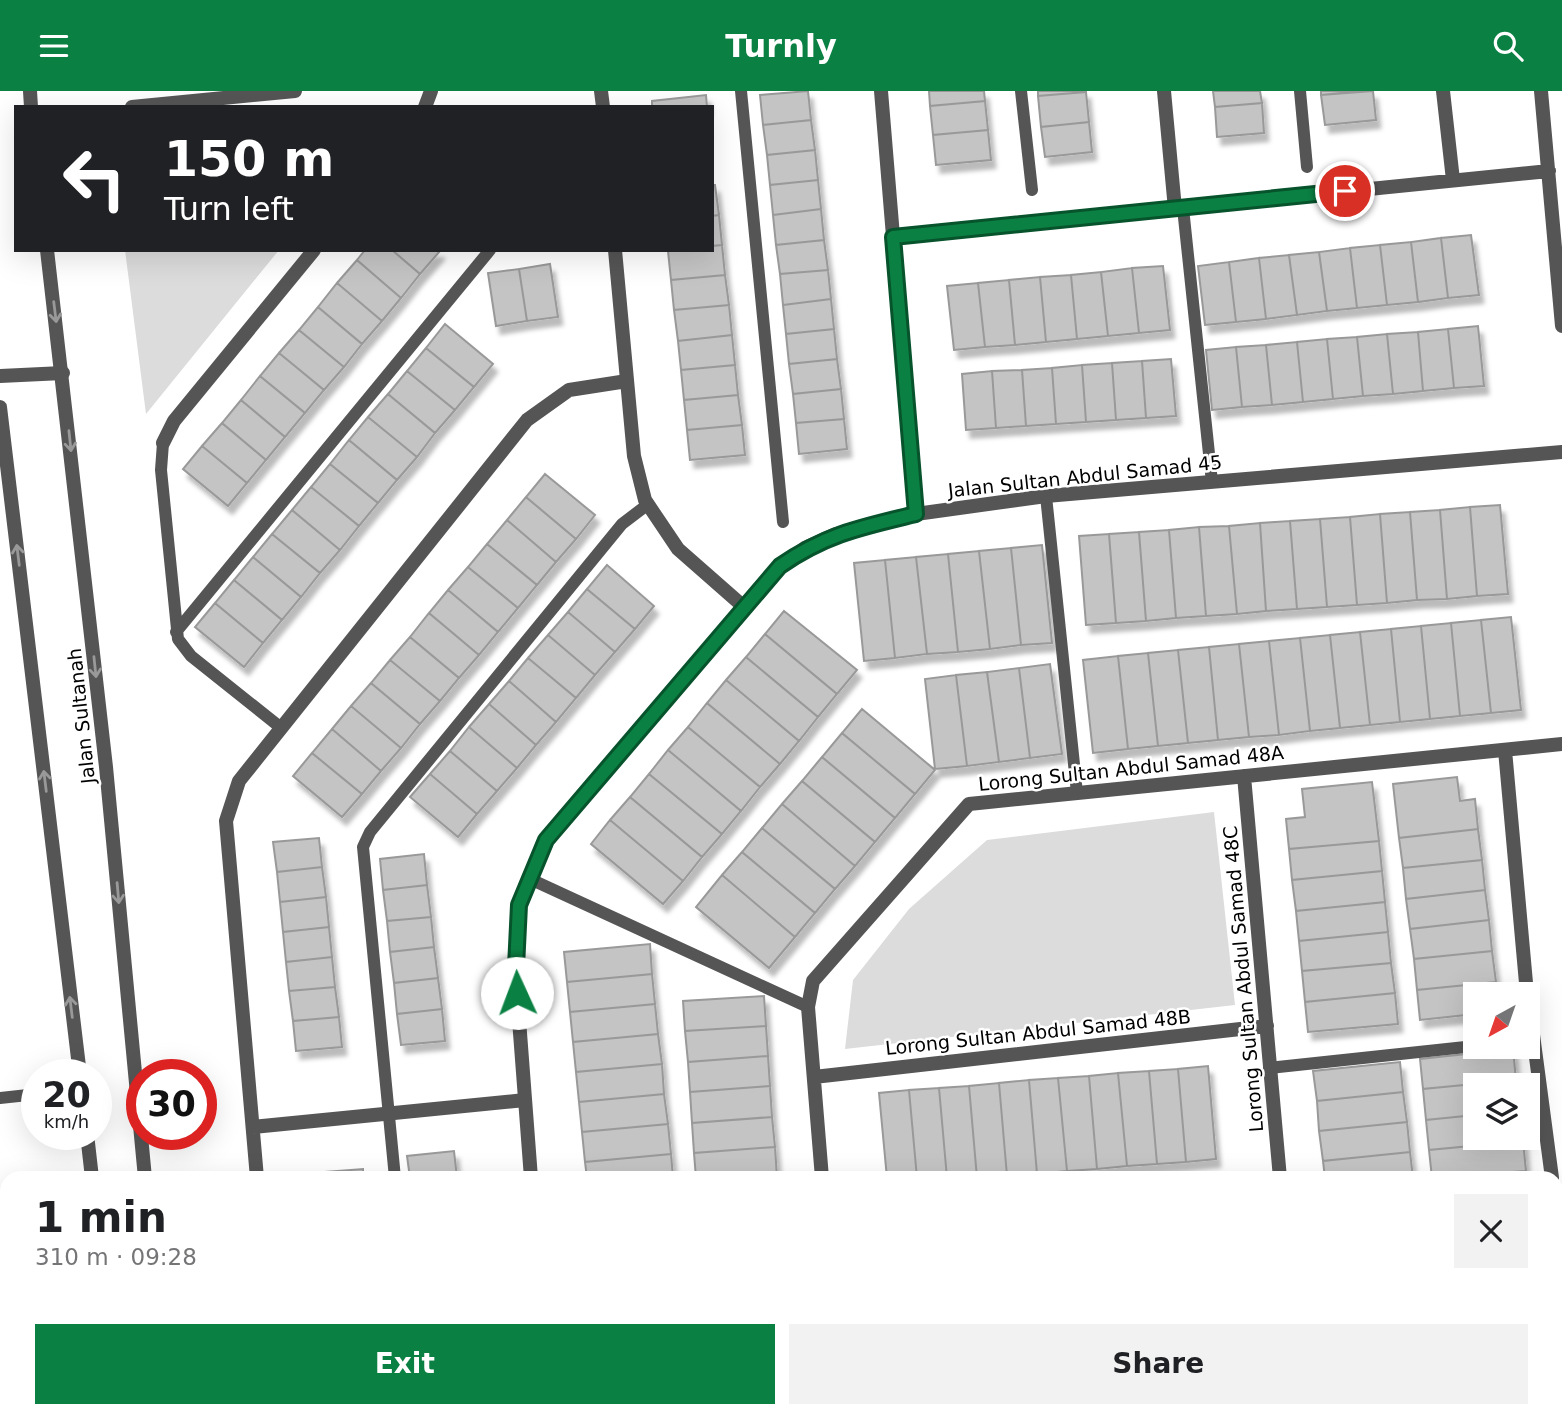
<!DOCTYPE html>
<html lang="en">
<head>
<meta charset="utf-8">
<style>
  body { margin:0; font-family:"DejaVu Sans",sans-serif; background:#f2f2f2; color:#202124; height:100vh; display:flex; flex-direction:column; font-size:26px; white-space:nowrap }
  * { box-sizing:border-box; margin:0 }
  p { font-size:23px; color:#757577 }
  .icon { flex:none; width:38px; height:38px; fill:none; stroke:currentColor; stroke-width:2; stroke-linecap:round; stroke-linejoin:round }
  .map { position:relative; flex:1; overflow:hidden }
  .sheet { position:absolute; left:0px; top:1080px; width:1563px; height:247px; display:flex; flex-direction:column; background:#fff; border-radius:21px 21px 0 0; box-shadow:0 7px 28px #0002 }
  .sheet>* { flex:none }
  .guide { position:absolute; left:14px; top:14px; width:700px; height:147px; border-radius:0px; box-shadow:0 7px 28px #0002; background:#202124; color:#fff; overflow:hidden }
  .needle { width:46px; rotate:220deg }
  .buttons { position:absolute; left:1463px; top:891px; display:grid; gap:14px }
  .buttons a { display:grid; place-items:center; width:77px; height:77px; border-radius:0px; background:#fff; box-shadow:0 7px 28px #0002; font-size:35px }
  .speed { position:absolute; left:21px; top:968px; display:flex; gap:14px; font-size:35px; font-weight:700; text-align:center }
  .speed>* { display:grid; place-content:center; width:91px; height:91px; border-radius:50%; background:#fff; box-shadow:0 7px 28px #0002; line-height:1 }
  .speed small { font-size:18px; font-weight:400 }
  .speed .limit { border:10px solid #d22; background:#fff; color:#111 }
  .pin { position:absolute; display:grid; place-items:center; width:60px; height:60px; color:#fff; margin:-30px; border:4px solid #fff; border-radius:50%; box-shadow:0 2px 7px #0007 }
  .me { position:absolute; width:77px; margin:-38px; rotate:358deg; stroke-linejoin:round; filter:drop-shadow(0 0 5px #0008) }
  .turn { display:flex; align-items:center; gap:24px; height:147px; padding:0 35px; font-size:32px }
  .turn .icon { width:91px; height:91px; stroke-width:2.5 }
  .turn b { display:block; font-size:49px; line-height:60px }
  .round { display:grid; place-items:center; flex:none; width:74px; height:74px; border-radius:0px; background:#f2f2f2 }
  .head { display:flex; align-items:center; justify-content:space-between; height:119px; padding:0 35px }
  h1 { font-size:42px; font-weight:700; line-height:52px }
  .primary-button { display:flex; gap:14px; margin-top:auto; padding:14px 35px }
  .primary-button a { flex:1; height:80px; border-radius:0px; background:#0b8043; color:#fff; font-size:28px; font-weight:700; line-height:80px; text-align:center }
  .primary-button a+a { background:#f2f2f2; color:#202124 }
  header { display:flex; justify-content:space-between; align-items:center; height:91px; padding:0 35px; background:#0b8043; color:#fff; font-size:32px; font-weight:700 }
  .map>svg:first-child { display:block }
  .green { fill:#dcdcdc }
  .building { fill:#c4c4c4; stroke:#999; stroke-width:2; filter:url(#shadow) }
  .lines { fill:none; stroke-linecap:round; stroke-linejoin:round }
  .service { stroke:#555; stroke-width:12 }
  .minor { stroke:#555; stroke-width:14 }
  .tertiary { stroke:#555; stroke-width:14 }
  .oneway { stroke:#999 }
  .route-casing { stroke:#07532c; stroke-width:18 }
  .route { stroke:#0b8043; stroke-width:12 }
  .labels { text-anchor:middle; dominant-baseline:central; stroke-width:5; stroke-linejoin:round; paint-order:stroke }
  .street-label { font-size:19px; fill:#000; stroke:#fff }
</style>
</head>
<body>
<header><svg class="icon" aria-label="menu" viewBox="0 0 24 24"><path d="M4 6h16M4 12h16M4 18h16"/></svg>Turnly<svg class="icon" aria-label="search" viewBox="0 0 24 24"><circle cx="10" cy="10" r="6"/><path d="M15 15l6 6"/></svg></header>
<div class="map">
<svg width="1562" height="1325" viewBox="0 0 1562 1325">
  <defs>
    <filter id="shadow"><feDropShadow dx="4.5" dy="8" stdDeviation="2" flood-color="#0004"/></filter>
  </defs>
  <rect width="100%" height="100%" fill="#fff"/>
  <path class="green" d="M125,159H279L146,323Z
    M1214,721L1235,914L845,958L853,889L909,818L987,749Z"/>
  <path class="building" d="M808,0L811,29L763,34L760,4Z
    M929,0H984L985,10L930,15Z
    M1038,0H1086V1L1038,5Z
    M1213,0H1260L1262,12L1215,16Z
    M1321,0H1361L1321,4Z
    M1373,0L1376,29L1325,34L1321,4Z
    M1086,1L1089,31L1041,36L1038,5Z
    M706,4L707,16H652V10Z
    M985,10L988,39L933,44L930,15Z
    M1262,12L1264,42L1217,46L1215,16Z
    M811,29L815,59L767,64L763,34Z
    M1089,31L1092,61L1045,66L1041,36Z
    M988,39L991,69L936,74L933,44Z
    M815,59L818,89L770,94L767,64Z
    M818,89L821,118L773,124L770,94Z
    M712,94H715L719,124L712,125Z
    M821,118L824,149L776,154L773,124Z
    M719,124L722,154L712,155V125Z
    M1471,144L1479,204L1448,207L1441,147Z
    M1441,147L1448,207L1418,211L1411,151Z
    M824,149L828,179L780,183L776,154Z
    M1411,151L1418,211L1387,214L1380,154Z
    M722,154L725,184L671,189L668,160L712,159V155Z
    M1380,154L1387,214L1357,217L1350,157Z
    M1350,157L1357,217L1327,220L1319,161Z
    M365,159H392L420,183L401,207L357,169Z
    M392,159H439L440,160L420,183Z
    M1319,161L1327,220L1297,224L1289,164Z
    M1289,164L1297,224L1266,228L1259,167Z
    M1259,167L1266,228L1236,231L1229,171Z
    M357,169L401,207L382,230L337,192Z
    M1229,171L1236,231L1205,234L1198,175Z
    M550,173L558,226L527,230L519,178Z
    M1163,175L1170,239L1139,242L1132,177Z
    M1132,177L1139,242L1108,245L1101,181Z
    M519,178L527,230L496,235L488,182Z
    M828,179L831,208L783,214L780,183Z
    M1101,181L1108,245L1077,248L1071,184Z
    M725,184L729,214L674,219L671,189Z
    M1071,184L1077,248L1046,251L1040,186Z
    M1040,186L1046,251L1015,254L1009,189Z
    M1009,189L1015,254L985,256L978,192Z
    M337,192L382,230L362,253L318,216Z
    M978,192L985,256L954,259L947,195Z
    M831,208L834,238L786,243L783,214Z
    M729,214L732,244L678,250L674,219Z
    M318,216L362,253L344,276L299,239Z
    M445,233L493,273L474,296L426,257Z
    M1478,235L1484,295L1454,297L1448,238Z
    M834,238L837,268L789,273L786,243Z
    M1448,238L1454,297L1423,300L1418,241Z
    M299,239L344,276L324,299L279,262Z
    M1418,241L1423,300L1393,303L1387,243Z
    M1387,243L1393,303L1363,305L1357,246Z
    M732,244L735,274L681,279L678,250Z
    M1357,246L1363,305L1333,308L1327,248Z
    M1327,248L1333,308L1303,311L1297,251Z
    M1297,251L1303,311L1272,314L1266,254Z
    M1266,254L1272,314L1242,316L1236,256Z
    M1236,256L1242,316L1212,319L1206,259Z
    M426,257L474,296L455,319L407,280Z
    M279,262L324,299L305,322L260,285Z
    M837,268L841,298L793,303L789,273Z
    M1171,268L1176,325L1146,327L1142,270Z
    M1142,270L1146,327L1116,329L1112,272Z
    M1112,272L1116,329L1086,331L1082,274Z
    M735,274L738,304L684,309L681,279Z
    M1082,274L1086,331L1056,333L1052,277Z
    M1052,277L1056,333L1026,335L1022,279Z
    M1022,279L1026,335L996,337L992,280Z
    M407,280L455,319L435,342L388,303Z
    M992,280L996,337L966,339L962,283Z
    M260,285L305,322L285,346L241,309Z
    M841,298L844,328L796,332L793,303Z
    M388,303L435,342L417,366L368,326Z
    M738,304L742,334L687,339L684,309Z
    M241,309L285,346L266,369L222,332Z
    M368,326L417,366L397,389L349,349Z
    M844,328L847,358L799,363L796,332Z
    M222,332L266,369L247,392L202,355Z
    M742,334L745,364L690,369L687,339Z
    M349,349L397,389L378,412L330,373Z
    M202,355L247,392L228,415L183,378Z
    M330,373L378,412L359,435L311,396Z
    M545,383L595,424L576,448L526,406Z
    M311,396L359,435L340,459L292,419Z
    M526,406L576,448L556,471L507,429Z
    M1500,414L1508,503L1477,505L1470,416Z
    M1470,416L1477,505L1447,508L1440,419Z
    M292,419L340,459L320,482L272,443Z
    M1440,419L1447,508L1417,509L1410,421Z
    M1410,421L1417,509L1387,512L1380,423Z
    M1380,423L1387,512L1357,514L1350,426Z
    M1350,426L1357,514L1327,516L1320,428Z
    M1320,428L1327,516L1297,518L1290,430Z
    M507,429L556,471L537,494L487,453Z
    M1290,430L1297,518L1266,520L1260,432Z
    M1260,432L1266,520L1237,523L1229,435Z
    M1229,435L1237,523L1206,525L1199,436Z
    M1199,436L1206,525L1176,527L1169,439Z
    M1169,439L1176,527L1146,530L1139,441Z
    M1139,441L1146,530L1116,532L1109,443Z
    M272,443L320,482L301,506L253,466Z
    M1109,443L1116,532L1086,534L1079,445Z
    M487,453L537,494L518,517L468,476Z
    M1042,454L1052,552L1021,554L1011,457Z
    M1011,457L1021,554L990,558L979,460Z
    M979,460L990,558L958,561L948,463Z
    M948,463L958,561L927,563L916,466Z
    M253,466L301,506L282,529L234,489Z
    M916,466L927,563L895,567L885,469Z
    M885,469L895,567L864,570L854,472Z
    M607,474L654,515L635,538L587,498Z
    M468,476L518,517L498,541L448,499Z
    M234,489L282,529L263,552L215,512Z
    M587,498L635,538L615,561L568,521Z
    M448,499L498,541L479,564L429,522Z
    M215,512L263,552L244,576L195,536Z
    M784,520L857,579L837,603L765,543Z
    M568,521L615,561L595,584L548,544Z
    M429,522L479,564L459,587L410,546Z
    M1511,526L1521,619L1491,622L1481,529Z
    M1481,529L1491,622L1460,625L1451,532Z
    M1451,532L1460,625L1430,628L1421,535Z
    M1421,535L1430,628L1400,631L1391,538Z
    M1391,538L1400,631L1370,634L1360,541Z
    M1360,541L1370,634L1340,637L1330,544Z
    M765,543L837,603L818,626L746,566Z
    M548,544L595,584L576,607L528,567Z
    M1330,544L1340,637L1310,640L1300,547Z
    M410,546L459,587L440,610L390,569Z
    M1300,547L1310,640L1279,644L1269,550Z
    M1269,550L1279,644L1249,646L1239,553Z
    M1239,553L1249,646L1218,649L1209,556Z
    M1209,556L1218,649L1188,652L1178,559Z
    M1178,559L1188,652L1158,655L1148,562Z
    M1148,562L1158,655L1128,658L1118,565Z
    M1118,565L1128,658L1093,662L1083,569Z
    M746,566L818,626L799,650L726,589Z
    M528,567L576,607L556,631L509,590Z
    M390,569L440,610L420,633L371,592Z
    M1050,573L1062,663L1030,667L1019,577Z
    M1019,577L1030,667L999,671L987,581Z
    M987,581L999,671L967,675L956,584Z
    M956,584L967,675L935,678L925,588Z
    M726,589L799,650L780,673L707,612Z
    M509,590L556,631L536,654L489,613Z
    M371,592L420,633L401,657L351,615Z
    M707,612L780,673L760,696L688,636Z
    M489,613L536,654L517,677L469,636Z
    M351,615L401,657L381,680L332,638Z
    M862,618L935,679L915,703L842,642Z
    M469,636L517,677L497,700L450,660Z
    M688,636L760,696L741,720L668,659Z
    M332,638L381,680L362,703L312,662Z
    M842,642L915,703L895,727L822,666Z
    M668,659L741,720L722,743L649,683Z
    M450,660L497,700L477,723L430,683Z
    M312,662L362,703L342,726L293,685Z
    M822,666L895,727L875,751L802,690Z
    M430,683L477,723L458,746L410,706Z
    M649,683L722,743L702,766L630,706Z
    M1457,686L1460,710L1475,708L1478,738L1399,747L1393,693Z
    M802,690L875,751L855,775L782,713Z
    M1372,691L1379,750L1289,758L1286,728L1305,726L1302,698Z
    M630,706L702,766L683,790L610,729Z
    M782,713L855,775L835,798L762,737Z
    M610,729L683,790L663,813L591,753Z
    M762,737L835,798L815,822L742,761Z
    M1478,738L1482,769L1403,777L1399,747Z
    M319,747L322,776L277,781L273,751Z
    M1379,750L1382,780L1292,789L1289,758Z
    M742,761L815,822L795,846L722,784Z
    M424,763L427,794L383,799L380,768Z
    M1482,769L1485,799L1406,808L1403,777Z
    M322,776L326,806L280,811L277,781Z
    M1382,780L1385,811L1296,820L1292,789Z
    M722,784L795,846L769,877L696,816Z
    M427,794L431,826L387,830L383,799Z
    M1485,799L1489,829L1410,838L1406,808Z
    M326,806L329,836L283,841L280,811Z
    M1385,811L1388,841L1299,850L1296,820Z
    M431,826L434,856L390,861L387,830Z
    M1489,829L1492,860L1414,868L1410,838Z
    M329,836L332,866L286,871L283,841Z
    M1388,841L1391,872L1302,880L1299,850Z
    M650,853L652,883L567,891L564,861Z
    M434,856L438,887L394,892L390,861Z
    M1492,860L1496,891L1417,899L1414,868Z
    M332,866L335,896L289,900L286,871Z
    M1391,872L1395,902L1305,911L1302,880Z
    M652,883L655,913L570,921L567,891Z
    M438,887L442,918L397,923L394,892Z
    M1496,891L1497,903H1475V923L1420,929L1417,899Z
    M335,896L339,926L293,930L289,900Z
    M1395,902L1398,933L1308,941L1305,911Z
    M764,905L766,935L685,940L683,910Z
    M655,913L658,943L573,951L570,921Z
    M442,918L445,950L401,954L397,923Z
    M339,926L342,956L296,960L293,930Z
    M766,935L768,965L688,971L685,940Z
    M658,943L662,973L576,981L573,951Z
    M1513,958L1516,989L1423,998L1420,968Z
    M768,965L770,995L690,1001L688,971Z
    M1400,971L1403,1001L1317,1010L1313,980Z
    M662,973L664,1003L579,1011L576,981Z
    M1208,975L1216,1068L1186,1071L1178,978Z
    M1178,978L1186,1071L1157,1073L1149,980Z
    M1149,980L1157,1073L1127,1075L1118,982Z
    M1118,982L1127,1075L1097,1078L1089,985Z
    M1089,985L1097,1078L1067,1080L1058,987Z
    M1058,987L1067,1080L1037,1083L1029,989Z
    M1029,989L1037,1083L1007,1085L999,992Z
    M1516,989L1517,994H1475V1024L1426,1029L1423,998Z
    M999,992L1007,1085L977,1087L969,995Z
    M770,995L772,1026L692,1032L690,1001Z
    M969,995L977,1087H947L939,997Z
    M939,997L947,1087H917L909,999Z
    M909,999L917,1087H887L879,1002Z
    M1403,1001L1407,1031L1319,1040L1317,1010Z
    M664,1003L668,1033L582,1041L579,1011Z
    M1475,1024V1046H1522L1523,1050L1429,1059L1426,1029Z
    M772,1026L775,1056L694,1062L692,1032Z
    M1407,1031L1410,1061L1323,1070L1319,1040Z
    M668,1033L671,1063L585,1071L582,1041Z
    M1523,1050L1526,1080L1432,1087L1429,1059Z
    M775,1056L777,1087H696L694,1062Z
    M454,1060L457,1087H410L407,1065Z
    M1410,1061L1413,1087H1325L1323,1070Z
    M671,1063L673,1087H587L585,1071Z
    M363,1078V1087H312V1082Z
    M1526,1080V1087H1460Z
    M1207,1320H1288V1325H1208Z
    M1366,1320H1441L1442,1325H1366Z
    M1460,1320H1518L1461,1325Z
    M1518,1320H1544V1325H1461Z"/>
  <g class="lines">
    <path class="service" d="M741,0L783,431
      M1021,0L1032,99
      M1300,0L1307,76
      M1183,117L1212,391
      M163,352L161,379L178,548L191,565L280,636
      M1046,405L1077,702
      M176,541L490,159
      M530,788L808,916
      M1269,977L1475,955
      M0,1007L37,1003
      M395,1087L363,756L370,741L622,433L647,414
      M1556,1207L1562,1203
      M1450,1323L1451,1325"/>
    <path class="minor" d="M601,0L603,16
      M881,0L916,423
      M1164,0L1175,118
      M1443,0L1453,89
      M1541,0L1562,235
      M132,16L295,0
      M425,16L431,0
      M893,146L1549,80
      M615,159L634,365L645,409L678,458L744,516
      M0,285L63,282
      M163,352L174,330L314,159
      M1505,659L1527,903
      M1244,685L1280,1087
      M1528,906L1552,1087
      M814,986L1267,935
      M253,1036L525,1009
      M257,1087L226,730L239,690L527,329L569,299L627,290
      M531,1087L515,876L519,813L546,749L780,475L805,457L836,443L916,423L1046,405L1562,361
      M822,1087L808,916L813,890L969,713L1562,653
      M1556,1116L1562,1160
      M277,1320V1325
      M549,1320L550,1325"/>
    <path class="tertiary" d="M30,0L31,16
      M47,159L106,676L145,1087
      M0,316L80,984
      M87,1043L92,1087
      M116,1320L117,1325
      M167,1320V1325"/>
  </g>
  <defs><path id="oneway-shaft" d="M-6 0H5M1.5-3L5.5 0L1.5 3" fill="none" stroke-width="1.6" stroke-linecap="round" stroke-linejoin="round" transform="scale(1.75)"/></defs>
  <g class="oneway">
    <use href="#oneway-shaft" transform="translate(55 221) rotate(83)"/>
    <use href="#oneway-shaft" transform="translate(70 350) rotate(84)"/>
    <use href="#oneway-shaft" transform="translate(18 464) rotate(-97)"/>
    <use href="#oneway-shaft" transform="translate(95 576) rotate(84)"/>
    <use href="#oneway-shaft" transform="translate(45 690) rotate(-97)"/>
    <use href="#oneway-shaft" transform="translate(118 802) rotate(85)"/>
    <use href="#oneway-shaft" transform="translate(71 916) rotate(-97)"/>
  </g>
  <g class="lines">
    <defs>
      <path id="route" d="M517,902L516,876L519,814L546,749L780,475C826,443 862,436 916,423L893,146L1345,100"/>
    </defs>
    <use href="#route" class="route-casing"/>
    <use href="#route" class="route"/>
  </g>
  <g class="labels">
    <g class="street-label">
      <text transform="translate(1085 385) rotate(-6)">Jalan Sultan Abdul Samad 45</text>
      <text transform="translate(81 625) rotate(-96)">Jalan Sultanah</text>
      <text transform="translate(1131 677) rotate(-6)">Lorong Sultan Abdul Samad 48A</text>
      <text transform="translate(1243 888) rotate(-95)">Lorong Sultan Abdul Samad 48C</text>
      <text transform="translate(1038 941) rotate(-6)">Lorong Sultan Abdul Samad 48B</text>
    </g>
  </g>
</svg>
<div class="buttons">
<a><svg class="needle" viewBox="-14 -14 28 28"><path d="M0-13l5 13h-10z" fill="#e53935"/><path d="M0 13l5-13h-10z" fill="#757577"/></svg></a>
<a><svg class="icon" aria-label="layers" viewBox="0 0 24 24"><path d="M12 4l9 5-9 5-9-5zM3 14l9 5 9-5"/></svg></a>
</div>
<div class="speed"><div>20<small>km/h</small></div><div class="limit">30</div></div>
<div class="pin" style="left:1345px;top:100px;background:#d93025"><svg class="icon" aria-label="arrive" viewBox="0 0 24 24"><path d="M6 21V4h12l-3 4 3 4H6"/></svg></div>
<svg class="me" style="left:517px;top:902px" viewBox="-20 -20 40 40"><circle r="19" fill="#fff"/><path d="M0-13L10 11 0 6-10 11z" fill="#0b8043"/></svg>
<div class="guide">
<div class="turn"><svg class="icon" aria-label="left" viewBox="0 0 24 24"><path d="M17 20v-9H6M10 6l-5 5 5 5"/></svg><div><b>150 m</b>Turn left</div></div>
</div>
<section class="sheet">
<div class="head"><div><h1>1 min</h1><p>310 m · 09:28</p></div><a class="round"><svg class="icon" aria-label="close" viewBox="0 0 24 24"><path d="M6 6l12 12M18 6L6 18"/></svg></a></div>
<div class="primary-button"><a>Exit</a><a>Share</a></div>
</section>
</div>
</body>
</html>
